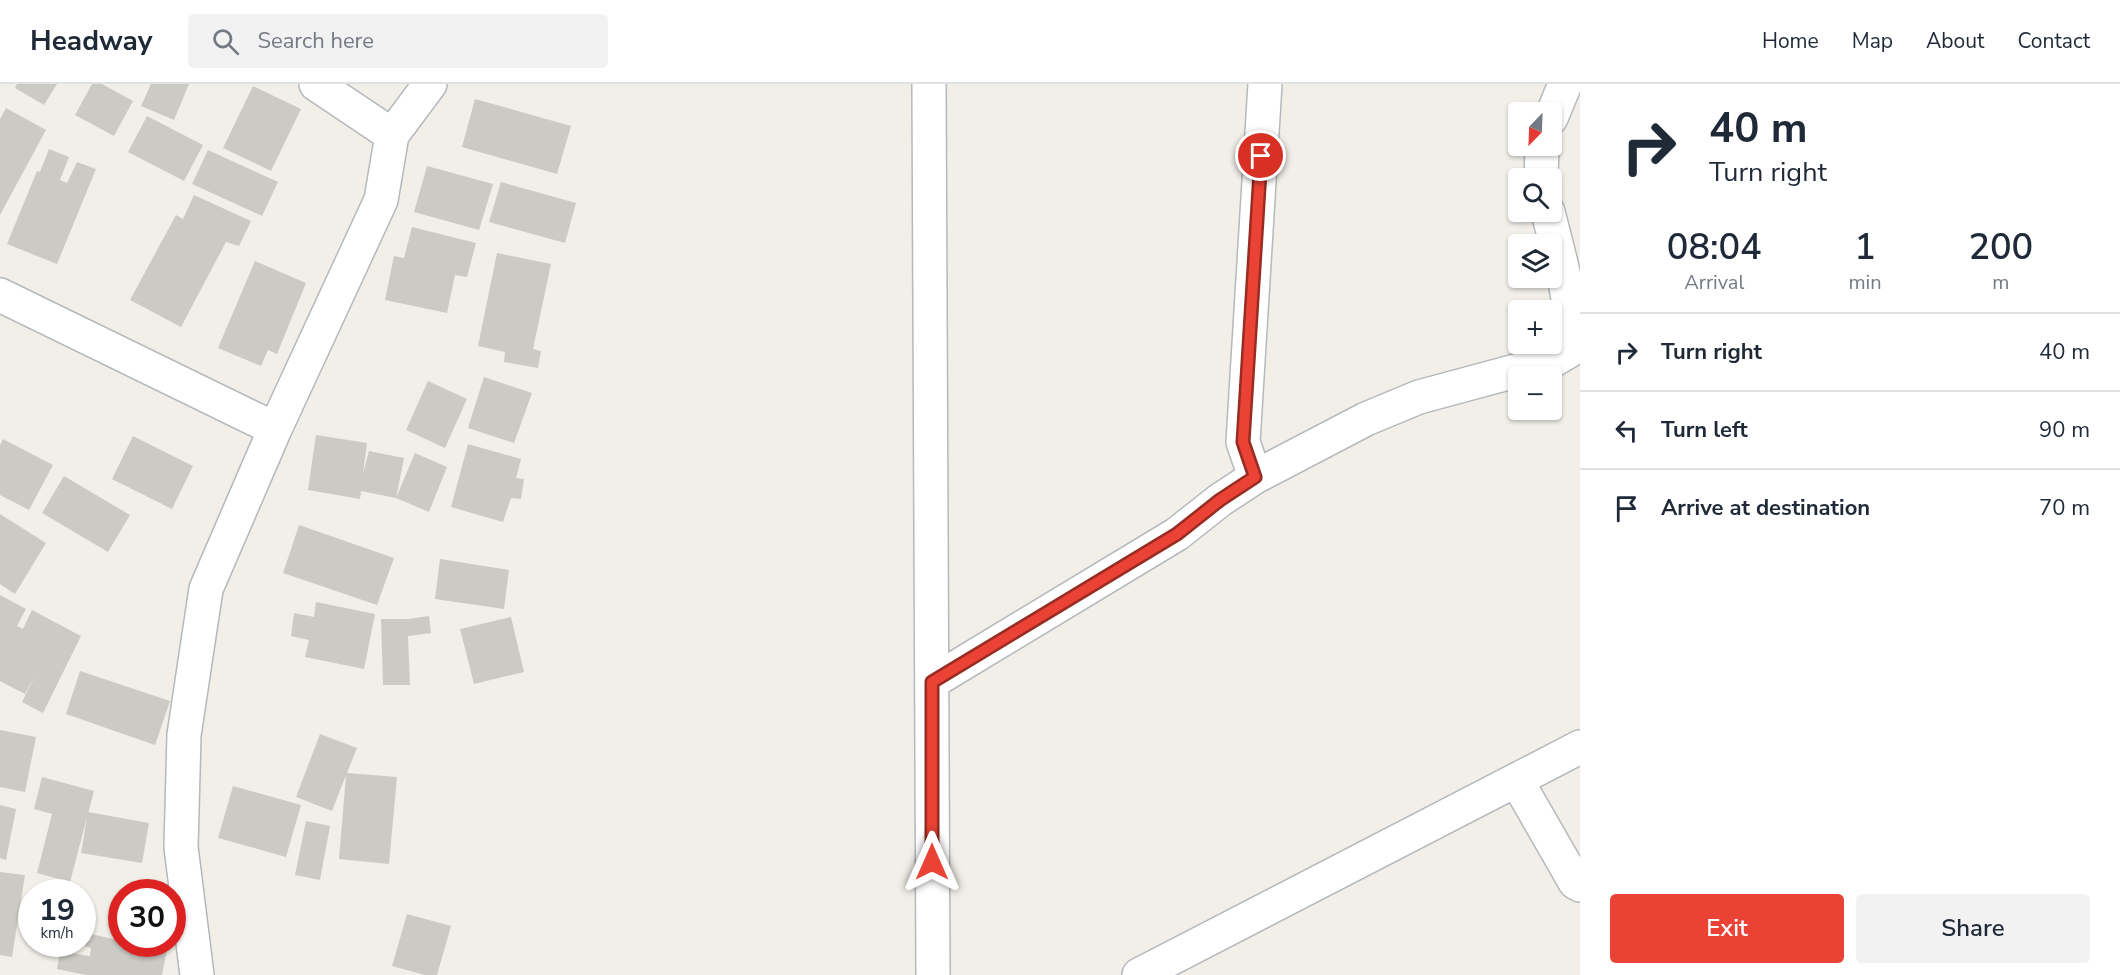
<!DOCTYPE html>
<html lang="en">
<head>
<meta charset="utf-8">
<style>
  body { margin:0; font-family:"Nunito Sans",sans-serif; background:#f2f2f3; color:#1f2937; height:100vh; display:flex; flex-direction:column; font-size:22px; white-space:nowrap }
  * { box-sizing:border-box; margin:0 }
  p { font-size:20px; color:#747a83 }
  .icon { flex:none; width:33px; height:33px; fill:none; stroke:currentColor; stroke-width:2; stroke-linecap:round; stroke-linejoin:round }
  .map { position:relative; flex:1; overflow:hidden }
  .details { display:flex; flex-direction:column; background:#fff; width:540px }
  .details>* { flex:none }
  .hud { background:#fff; color:#1f2937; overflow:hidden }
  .needle { width:39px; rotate:203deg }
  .buttons { position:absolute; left:1508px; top:18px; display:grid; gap:12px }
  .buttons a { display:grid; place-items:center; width:54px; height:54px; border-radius:6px; background:#fff; box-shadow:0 2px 4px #0004; font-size:30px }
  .speed { position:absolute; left:18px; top:795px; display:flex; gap:12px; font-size:30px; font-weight:700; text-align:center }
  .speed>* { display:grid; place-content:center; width:78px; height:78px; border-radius:50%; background:#fff; box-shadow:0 2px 4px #0004; line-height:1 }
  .speed small { font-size:15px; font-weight:400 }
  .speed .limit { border:9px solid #d22; background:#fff; color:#111 }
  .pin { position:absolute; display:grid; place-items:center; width:51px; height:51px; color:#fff; margin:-26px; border:3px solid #fff; border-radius:50%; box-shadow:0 2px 6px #0007 }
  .me { position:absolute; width:66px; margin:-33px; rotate:0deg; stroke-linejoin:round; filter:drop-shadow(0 0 4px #0008) }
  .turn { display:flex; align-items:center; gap:21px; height:126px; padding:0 30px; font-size:27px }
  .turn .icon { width:78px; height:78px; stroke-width:2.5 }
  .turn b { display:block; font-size:42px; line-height:51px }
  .eta { display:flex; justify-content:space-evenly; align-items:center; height:102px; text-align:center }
  .eta b { font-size:36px; font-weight:600; line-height:42px }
  .button { display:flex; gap:12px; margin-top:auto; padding:12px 30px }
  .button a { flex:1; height:69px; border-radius:6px; background:#ea4335; color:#fff; font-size:24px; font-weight:600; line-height:69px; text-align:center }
  .button a+a { background:#f2f2f3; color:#1f2937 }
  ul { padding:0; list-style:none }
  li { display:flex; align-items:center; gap:18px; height:78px; padding:0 30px; border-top:2px solid #e0e1e3 }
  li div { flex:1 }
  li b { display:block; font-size:22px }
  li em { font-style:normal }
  header { display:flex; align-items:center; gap:36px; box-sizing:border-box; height:84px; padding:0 30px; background:#fff; border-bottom:2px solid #e0e1e3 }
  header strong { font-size:28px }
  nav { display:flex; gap:33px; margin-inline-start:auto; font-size:21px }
  .search { width:420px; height:54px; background:#f2f2f3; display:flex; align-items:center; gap:15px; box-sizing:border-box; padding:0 21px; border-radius:6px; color:#747a83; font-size:22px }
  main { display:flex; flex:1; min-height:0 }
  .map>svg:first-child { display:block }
  .building { fill:#cccac5 }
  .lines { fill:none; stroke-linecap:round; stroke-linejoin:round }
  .minor-casing { stroke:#b5b8bc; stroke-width:36 }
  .minor { stroke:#fff; stroke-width:33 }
  .route-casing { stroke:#982c22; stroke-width:15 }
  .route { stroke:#ea4335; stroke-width:10 }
</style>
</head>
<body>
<header>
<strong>Headway</strong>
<div class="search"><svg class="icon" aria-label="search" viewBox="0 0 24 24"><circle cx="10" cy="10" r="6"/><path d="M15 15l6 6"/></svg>Search here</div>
<nav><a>Home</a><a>Map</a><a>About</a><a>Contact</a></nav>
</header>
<main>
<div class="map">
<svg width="1580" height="891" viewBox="0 0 1580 891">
  <rect width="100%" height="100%" fill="#f1efe8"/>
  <path class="building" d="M17,0H57L44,21L15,4Z
    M92,0H102L133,17L114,52L75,31Z
    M151,0H189L174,36L141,22Z
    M253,2L301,25L271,87L223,64Z
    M475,15L571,42L557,90L462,63Z
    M6,24L46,46L0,131V35Z
    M147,32L203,61L184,97L128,68Z
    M49,65L69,73L60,96L67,99L77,78L96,85L57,180L7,160L37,87L40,88Z
    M208,66L278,98L262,132L192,100Z
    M427,82L493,100L479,146L414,128Z
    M501,98L576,119L565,159L489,138Z
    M194,111L251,137L239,162L226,158L181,243L130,216L176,131L183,135Z
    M412,143L476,159L467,193L455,191L447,229L385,216L394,172L404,174Z
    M497,169L551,180L533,265L541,267L538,284L504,278L505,268L478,262Z
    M255,177L306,199L277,270L268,266L261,282L218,264Z
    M484,293L532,309L514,359L468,344Z
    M428,297L467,315L445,364L406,346Z
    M316,351L367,359L363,390L369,367L404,374L396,414L361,407L360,415L308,406Z
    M133,352L193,382L172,425L112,395Z
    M3,355L53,381L29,426L0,411V361Z
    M468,360L521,375L516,394L524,395L521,415L511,414L503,438L451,423Z
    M415,369L447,383L429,428L396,414Z
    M64,392L130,431L108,468L42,429Z
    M0,430L46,459L15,510L0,500Z
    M299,441L394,474L377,521L283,489Z
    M440,475L509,486L504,525L435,515Z
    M0,511L26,525L17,542L23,545L32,526L81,552L43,629L22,618L36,590L25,610L0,597Z
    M316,518L375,530L364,585L305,573L309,556L291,552L294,529L314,533Z
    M429,532L431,549L408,552L410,601H383L381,535H408Z
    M511,533L524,588L474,600L460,545Z
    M80,587L170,617L155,661L66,630Z
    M0,646L36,653L25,708L0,703Z
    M320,650L357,664L347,689L397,693L389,780L339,775L346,691L332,727L296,713Z
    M42,693L94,707L70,798L37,789L52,730L34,725Z
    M233,702L301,721L286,773L218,754Z
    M0,721L16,725L6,776L0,774Z
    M88,728L149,739L142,779L81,769Z
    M306,737L330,742L320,796L295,791Z
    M0,788L25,791L12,873L0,871Z
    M407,830L451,842L437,891H425L392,882Z
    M82,848L122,857V860H133L167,866L162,891H86L57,885L60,867L90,872L91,864L77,860H82Z"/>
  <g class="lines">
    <defs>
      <path id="minor" d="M316,0L392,51
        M929,0L933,891
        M1551,34L1565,0
        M1541,94L1542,62
        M0,211L275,345
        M1255,393L1243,358L1265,0
        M932,598L1177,450L1220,416L1255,393L1366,335L1419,313L1552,277L1569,267C1575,220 1559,173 1548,128
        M1517,697L1575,798L1580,801
        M197,891L181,763L184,651L206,505L275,345L381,116L392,51L430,0
        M1139,891L1580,663"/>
    </defs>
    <use href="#minor" class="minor-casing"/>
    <use href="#minor" class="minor"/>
  </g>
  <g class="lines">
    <defs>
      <path id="route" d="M932,778V598L1177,450L1220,416L1255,393L1243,358L1261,72"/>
    </defs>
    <use href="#route" class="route-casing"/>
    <use href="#route" class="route"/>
  </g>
</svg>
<div class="buttons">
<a><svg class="needle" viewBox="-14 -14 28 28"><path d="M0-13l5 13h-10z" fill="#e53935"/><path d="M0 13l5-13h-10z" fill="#747a83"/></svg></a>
<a><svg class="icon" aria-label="search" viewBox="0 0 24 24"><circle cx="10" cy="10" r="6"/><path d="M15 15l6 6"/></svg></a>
<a><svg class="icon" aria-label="layers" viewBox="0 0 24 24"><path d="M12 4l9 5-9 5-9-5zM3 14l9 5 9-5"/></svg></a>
<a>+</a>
<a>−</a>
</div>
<div class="speed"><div>19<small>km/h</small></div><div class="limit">30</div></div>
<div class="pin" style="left:1261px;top:72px;background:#d93025"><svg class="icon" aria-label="arrive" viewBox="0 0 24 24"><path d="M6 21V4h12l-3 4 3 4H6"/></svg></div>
<svg class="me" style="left:932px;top:778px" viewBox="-20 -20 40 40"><path d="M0-17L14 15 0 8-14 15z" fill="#ea4335" stroke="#fff" stroke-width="4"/></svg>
</div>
<section class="details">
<div class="hud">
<div class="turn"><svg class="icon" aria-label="right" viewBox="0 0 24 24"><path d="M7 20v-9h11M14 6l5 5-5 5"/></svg><div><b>40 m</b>Turn right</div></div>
</div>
<div class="eta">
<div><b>08:04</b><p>Arrival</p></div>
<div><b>1</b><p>min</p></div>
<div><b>200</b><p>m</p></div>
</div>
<ul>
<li><svg class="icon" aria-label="right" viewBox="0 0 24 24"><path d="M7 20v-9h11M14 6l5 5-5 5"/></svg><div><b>Turn right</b></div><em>40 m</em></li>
<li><svg class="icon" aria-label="left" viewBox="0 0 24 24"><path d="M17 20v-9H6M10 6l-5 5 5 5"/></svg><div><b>Turn left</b></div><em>90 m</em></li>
<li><svg class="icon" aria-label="arrive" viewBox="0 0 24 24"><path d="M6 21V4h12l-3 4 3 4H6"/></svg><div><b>Arrive at destination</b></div><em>70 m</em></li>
</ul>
<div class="button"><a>Exit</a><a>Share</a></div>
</section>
</main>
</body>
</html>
